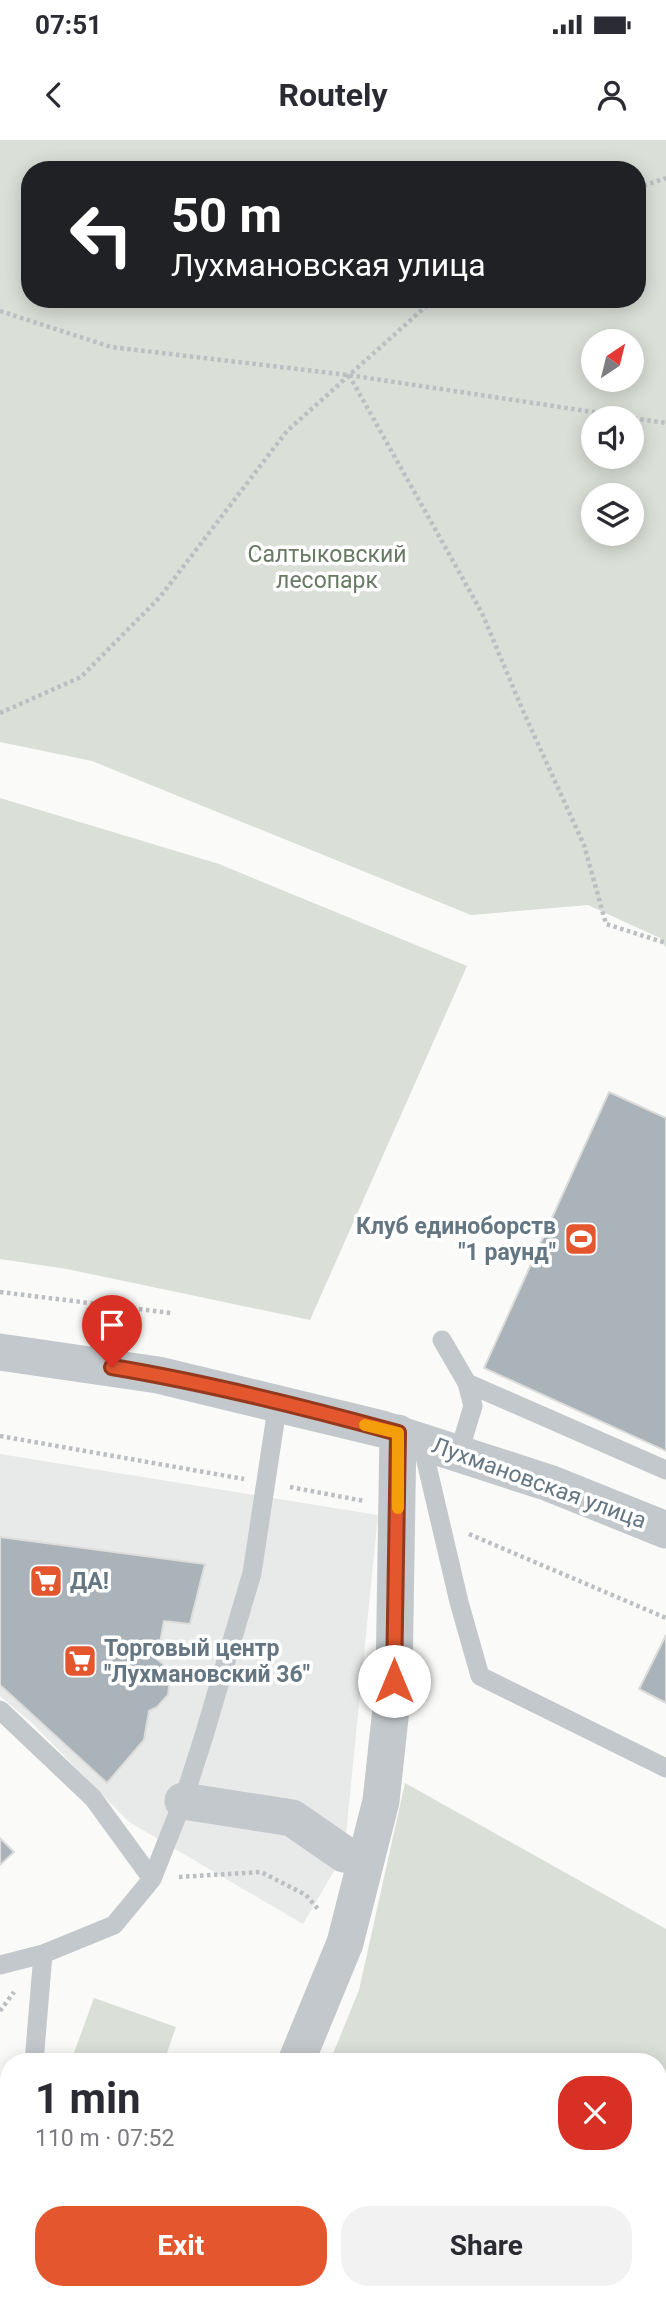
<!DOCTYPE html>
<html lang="en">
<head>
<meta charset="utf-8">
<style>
  body { margin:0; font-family:Roboto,sans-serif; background:#f2f2f3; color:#2b2b33; height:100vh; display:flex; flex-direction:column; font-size:26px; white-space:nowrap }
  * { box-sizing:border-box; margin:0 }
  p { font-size:23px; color:#7c7c81 }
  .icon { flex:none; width:38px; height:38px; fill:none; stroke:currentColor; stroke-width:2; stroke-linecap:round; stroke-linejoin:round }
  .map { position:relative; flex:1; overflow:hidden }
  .details { position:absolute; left:0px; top:1913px; width:667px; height:247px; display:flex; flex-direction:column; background:#fff; border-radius:28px 28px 0 0; box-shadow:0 4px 18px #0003 }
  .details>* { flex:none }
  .guide { position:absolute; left:21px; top:21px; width:625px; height:147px; border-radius:28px; box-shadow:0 4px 18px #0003; background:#202124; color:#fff; overflow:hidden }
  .needle { width:46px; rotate:35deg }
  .tools { position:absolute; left:581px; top:189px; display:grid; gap:14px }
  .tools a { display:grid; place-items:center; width:63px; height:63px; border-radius:50%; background:#fff; box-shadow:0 4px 18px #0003; font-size:35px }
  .pin { position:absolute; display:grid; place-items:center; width:60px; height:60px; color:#fff; margin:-72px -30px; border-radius:50% 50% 50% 0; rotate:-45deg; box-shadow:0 0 7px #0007 }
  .pin .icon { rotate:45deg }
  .me { position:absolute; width:77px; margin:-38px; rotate:0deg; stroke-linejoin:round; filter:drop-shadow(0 0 5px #0008) }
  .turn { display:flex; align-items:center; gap:24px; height:147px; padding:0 35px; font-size:32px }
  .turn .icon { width:91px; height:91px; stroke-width:2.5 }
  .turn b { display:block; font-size:49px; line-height:60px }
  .round { display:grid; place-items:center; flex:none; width:74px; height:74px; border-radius:28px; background:#f2f2f3 }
  .summary { display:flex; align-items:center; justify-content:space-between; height:119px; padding:0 35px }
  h1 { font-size:42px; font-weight:700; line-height:52px }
  .action { display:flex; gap:14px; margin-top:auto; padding:14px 35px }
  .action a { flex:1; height:80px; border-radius:28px; background:#e4572e; color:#fff; font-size:28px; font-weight:700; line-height:80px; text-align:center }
  .action a+a { background:#f2f2f3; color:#2b2b33 }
  .status { display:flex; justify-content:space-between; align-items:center; height:49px; padding:0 35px; background:#fff; direction:ltr }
  .status svg { height:19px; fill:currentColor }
  header { display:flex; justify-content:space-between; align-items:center; height:91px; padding:0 35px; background:#fff; font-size:32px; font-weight:700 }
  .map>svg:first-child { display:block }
  .built { fill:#e8e9e9 }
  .green { fill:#dadfd7; fill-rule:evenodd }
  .building { fill:#aab3b9; stroke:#dcdcda; stroke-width:2 }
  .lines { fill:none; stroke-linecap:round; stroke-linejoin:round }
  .path { stroke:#bbbfc2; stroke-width:4.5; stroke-dasharray:3.5 3.5; stroke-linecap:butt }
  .lane { stroke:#c3c8cc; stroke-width:19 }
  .street { stroke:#c3c8cc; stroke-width:37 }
  .route-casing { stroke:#94391e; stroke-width:18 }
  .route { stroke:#e4572e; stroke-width:12 }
  .slow { stroke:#f59e0b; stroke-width:12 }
  .labels { text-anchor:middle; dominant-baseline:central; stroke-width:7; stroke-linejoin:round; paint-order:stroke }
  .park-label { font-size:23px; fill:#687a64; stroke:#fff }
  .poi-label { font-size:23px; font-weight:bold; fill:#657683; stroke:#fff; text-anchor:start }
  .street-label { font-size:23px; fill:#657683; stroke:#fff }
</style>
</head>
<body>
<div class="status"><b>07:51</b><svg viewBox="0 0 49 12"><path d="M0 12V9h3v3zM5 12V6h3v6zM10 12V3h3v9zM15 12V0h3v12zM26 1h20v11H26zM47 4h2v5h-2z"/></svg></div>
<header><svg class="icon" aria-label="back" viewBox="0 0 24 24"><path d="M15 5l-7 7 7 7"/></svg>Routely<svg class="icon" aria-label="person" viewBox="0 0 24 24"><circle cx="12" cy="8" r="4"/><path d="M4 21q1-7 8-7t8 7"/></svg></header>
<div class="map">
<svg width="666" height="2159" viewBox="0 0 666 2159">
  <rect width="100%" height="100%" fill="#fafaf8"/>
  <path class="built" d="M0,1314L378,1375L344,1714L303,1784L129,1682L33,1584L0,1556Z"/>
  <path class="green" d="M0,0H666V808L660,798L588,765L471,775L92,621L0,602ZM30,30H637V159H30ZM593,201H632V240H593ZM632,278V317H593V278ZM593,355H632V394H593Z
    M0,658L219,724L467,826L310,1180L67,1129L0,1119Z
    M405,1643L666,1789V2003L658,2006V1922L330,1921L359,1850Z
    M94,1858L176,1887L164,1921H71Z
    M224,2151H570L583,2159H219Z"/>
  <path class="building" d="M609,952L666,978V1311L484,1228Z
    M0,1397L205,1424L190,1484L164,1481L157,1519L163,1524L170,1538L168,1555L157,1567L149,1571L144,1600L107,1643L0,1545Z
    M666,1495V1563L639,1549Z
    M0,1698L14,1712L0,1725Z"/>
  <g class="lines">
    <path class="path" d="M637,48L666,38
      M0,171L111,207L348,235L666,283
      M349,235L482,473L523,571L584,705L606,784L666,803
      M0,573L81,537L160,457L287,291L434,159
      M0,1152L171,1173
      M0,1296L244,1339
      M290,1347L364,1361
      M469,1394L666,1478
      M179,1737L261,1732L306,1755L318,1769
      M0,1871L14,1852
      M0,2009L9,2012
      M518,2151L529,2159
      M74,2159L80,2151"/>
    <path class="lane" d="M442,1200L467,1243L473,1266L459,1312
      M467,1243L666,1330
      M421,1300L459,1462L480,1536L666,1628
      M0,1570L93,1658L152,1739
      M0,1825L43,1814L114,1785L152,1739L183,1661L203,1599L252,1433L278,1262
      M34,1922L43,1814
      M0,2054L9,2041"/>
    <path class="street" d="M0,1212L158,1235L382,1289L549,1343L666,1390
      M183,1661L292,1678L344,1714L366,1719
      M296,1922L345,1803L381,1661L394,1541L398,1293
      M159,2159L164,2151"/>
  </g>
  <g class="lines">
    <defs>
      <path id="route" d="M112,1227C208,1243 304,1267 398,1293L394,1541"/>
    </defs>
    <use href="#route" class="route-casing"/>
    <use href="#route" class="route"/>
    <path class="slow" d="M365,1285L398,1293V1368"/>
  </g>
  <defs>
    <symbol id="stadium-square" viewBox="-11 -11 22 22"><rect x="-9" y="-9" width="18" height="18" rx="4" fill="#e4572e" stroke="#fff"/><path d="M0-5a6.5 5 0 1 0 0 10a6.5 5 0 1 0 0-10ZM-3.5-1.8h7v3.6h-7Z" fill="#fff"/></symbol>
    <symbol id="supermarket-square" viewBox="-11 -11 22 22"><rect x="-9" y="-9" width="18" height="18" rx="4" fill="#e4572e" stroke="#fff"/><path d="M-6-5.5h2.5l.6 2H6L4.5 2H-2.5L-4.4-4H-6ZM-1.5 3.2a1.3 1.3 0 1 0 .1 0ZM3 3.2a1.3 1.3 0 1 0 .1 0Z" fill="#fff"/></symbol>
  </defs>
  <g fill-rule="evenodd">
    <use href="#stadium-square" x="562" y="1080" width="38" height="38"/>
    <use href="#supermarket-square" x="27" y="1422" width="38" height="38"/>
    <use href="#supermarket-square" x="61" y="1502" width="38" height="38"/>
  </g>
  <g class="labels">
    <g class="park-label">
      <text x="327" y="414">Салтыковский<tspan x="327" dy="26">лесопарк</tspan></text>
    </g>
    <g class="poi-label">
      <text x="556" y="1086" text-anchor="end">Клуб единоборств<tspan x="556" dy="26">"1 раунд"</tspan></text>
      <text x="70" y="1441">ДА!</text>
      <text x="104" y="1508">Торговый центр<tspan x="104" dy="26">"Лухмановский 36"</tspan></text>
    </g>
    <g class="street-label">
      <text transform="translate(539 1343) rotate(20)">Лухмановская улица</text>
    </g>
  </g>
</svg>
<div class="tools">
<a><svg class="needle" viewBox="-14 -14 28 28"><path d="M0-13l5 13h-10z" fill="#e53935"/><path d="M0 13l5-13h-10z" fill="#7c7c81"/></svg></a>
<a><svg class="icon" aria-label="sound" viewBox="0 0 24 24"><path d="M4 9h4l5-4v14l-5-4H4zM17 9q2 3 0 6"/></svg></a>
<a><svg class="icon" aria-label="layers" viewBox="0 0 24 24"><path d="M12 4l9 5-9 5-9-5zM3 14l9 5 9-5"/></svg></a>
</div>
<div class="pin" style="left:112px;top:1227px;background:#d93025"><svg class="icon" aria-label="arrive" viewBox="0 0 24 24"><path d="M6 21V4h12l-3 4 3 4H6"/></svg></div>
<svg class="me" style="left:394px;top:1541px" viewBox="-20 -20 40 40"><circle r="19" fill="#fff"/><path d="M0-13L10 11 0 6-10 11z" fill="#e4572e"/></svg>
<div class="guide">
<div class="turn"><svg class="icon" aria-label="left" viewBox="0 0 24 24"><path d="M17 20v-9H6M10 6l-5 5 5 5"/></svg><div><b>50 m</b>Лухмановская улица</div></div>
</div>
<section class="details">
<div class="summary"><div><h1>1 min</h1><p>110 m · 07:52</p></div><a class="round" style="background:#d93025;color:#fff"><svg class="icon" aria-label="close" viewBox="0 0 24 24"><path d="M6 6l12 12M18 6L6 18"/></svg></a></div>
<div class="action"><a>Exit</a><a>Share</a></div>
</section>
</div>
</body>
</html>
